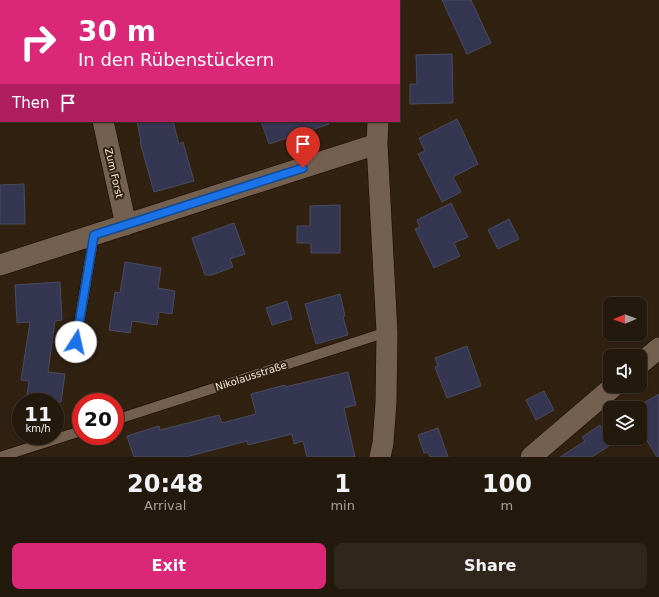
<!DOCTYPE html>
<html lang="en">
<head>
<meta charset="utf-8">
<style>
  body { margin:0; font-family:"DejaVu Sans",sans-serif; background:#30261b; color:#f1f3f6; height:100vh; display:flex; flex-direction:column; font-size:15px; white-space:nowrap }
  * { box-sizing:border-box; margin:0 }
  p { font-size:13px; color:#a3a09d }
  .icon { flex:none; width:22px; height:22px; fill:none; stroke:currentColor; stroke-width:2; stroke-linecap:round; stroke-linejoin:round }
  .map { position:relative; height:457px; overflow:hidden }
  .details { display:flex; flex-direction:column; background:#24190d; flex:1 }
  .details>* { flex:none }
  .top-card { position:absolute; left:0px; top:0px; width:400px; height:122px; box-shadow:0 1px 3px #0004,0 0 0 1px #41382e; background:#db2777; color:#fff; overflow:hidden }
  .needle { width:26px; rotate:269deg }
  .controls { position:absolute; left:603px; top:297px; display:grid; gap:8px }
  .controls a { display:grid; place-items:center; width:44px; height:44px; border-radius:8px; background:#24190d; box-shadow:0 1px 3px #0004,0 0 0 1px #41382e; font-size:20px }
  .speed { position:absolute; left:12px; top:393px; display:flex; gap:8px; font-size:20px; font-weight:700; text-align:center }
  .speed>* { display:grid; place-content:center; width:52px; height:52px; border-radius:50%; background:#24190d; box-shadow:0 1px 3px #0004,0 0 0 1px #41382e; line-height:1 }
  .speed small { font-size:10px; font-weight:400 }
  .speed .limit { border:6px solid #d22; background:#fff; color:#111 }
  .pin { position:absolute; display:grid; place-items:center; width:34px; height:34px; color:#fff; margin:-41px -17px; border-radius:50% 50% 50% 0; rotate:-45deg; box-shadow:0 0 4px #0007 }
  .pin .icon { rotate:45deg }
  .me { position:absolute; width:44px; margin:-22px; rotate:10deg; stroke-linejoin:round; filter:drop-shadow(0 0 3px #0008) }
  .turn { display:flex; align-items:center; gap:14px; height:84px; padding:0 12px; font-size:18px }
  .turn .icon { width:52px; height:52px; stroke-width:2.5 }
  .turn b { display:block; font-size:28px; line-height:34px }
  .then { display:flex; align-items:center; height:38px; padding:0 12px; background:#0003; gap:8px; font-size:15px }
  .eta { display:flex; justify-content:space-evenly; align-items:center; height:68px; text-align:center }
  .eta b { font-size:24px; font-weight:600; line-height:28px }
  .action { display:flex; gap:8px; margin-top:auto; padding:8px 12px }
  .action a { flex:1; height:46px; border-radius:8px; background:#db2777; color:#fff; font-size:16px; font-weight:600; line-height:46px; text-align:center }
  .action a+a { background:#30261b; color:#f1f3f6 }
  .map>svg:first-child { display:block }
  .building { fill:#353651; stroke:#4a4b60 }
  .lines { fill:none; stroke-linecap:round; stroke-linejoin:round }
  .service-casing { stroke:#180a00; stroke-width:11 }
  .minor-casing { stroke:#180a00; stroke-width:22 }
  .service { stroke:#73604f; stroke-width:10 }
  .minor { stroke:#73604f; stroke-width:21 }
  .route-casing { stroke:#114b97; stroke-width:10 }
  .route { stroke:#1a73e8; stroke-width:7 }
  .labels { text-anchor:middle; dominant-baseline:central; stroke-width:4; stroke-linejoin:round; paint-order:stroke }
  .street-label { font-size:10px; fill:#f5eae0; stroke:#302111 }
</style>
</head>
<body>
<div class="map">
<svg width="659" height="457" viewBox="0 0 659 457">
  <rect width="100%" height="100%" fill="#302111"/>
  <path class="building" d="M442,0H471L491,43L467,54Z
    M452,54L453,103L410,104V84H417L416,55Z
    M457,119L478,164L453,177L461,192L442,202L418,154L425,151L419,138Z
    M137,121H173L179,144L183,142L194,181L154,192L140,142H141Z
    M261,121H328L329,124L269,144Z
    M24,184L25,224H0V185Z
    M451,203L468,237L454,243L460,256L434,268L415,229L420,227L417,220Z
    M340,205V253H311V243H297V226H310V206Z
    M509,219L519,239L498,249L488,230Z
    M234,223L245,254L230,259L233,267L212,275H205L192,238Z
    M125,262L161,268L158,288L175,291L172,314L159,312L157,325L132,321L130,333L109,330L115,292L120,293Z
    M60,282L62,320L55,321L48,372L65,374L61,402H26L29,381L21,380L30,322L17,323L15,285Z
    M340,294L345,316L343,317L348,335L316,344L305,304Z
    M287,301L292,319L272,325L266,308Z
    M467,346L481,386L447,398L435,367L438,366L435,358Z
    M348,372L356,405L344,408L355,457H307L303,441L294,444L292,434L248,445L247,441L186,457H134L127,436L159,426L160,430L219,415L222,423L256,414L251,394L285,385V387Z
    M544,391L554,410L536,420L526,400Z
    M659,394V457H657L640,429V405Z
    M600,425L612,444L592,457H560L585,441L582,437Z
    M438,428L448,457H430L428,452L424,453L418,435Z"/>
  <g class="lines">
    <defs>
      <path id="service" d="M76,342L94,235
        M115,420L387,332
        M0,457L81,431"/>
      <path id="minor" d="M76,0V1
        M387,1V0
        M0,16H1
        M103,121L126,225
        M378,121L377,144L387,332L386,402L383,443L380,457
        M0,265L377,144
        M640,364L659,348
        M531,457L614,386"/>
    </defs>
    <use href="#service" class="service-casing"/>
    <use href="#minor" class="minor-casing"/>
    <use href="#service" class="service"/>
    <use href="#minor" class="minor"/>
  </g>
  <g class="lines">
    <defs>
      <path id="route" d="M76,342L94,235L303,168"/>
    </defs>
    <use href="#route" class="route-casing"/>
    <use href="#route" class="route"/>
  </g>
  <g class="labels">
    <g class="street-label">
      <text transform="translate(114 173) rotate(77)">Zum Forst</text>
      <text transform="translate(251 376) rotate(-18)">Nikolausstraße</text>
    </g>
  </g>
</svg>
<div class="controls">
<a><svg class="needle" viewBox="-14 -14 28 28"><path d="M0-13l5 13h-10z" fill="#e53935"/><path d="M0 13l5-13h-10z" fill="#a3a09d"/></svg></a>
<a><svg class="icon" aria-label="sound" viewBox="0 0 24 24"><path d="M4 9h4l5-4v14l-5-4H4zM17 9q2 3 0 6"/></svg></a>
<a><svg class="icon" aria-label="layers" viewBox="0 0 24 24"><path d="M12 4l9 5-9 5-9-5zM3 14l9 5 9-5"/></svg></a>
</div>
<div class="speed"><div>11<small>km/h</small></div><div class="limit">20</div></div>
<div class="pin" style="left:303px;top:168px;background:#d93025"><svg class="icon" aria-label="arrive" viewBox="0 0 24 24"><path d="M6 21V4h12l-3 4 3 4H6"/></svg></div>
<svg class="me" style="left:76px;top:342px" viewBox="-20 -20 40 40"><circle r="19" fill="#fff"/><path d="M0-13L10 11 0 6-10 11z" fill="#1a73e8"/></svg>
<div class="top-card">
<div class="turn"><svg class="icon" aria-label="right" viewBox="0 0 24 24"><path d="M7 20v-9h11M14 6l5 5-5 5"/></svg><div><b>30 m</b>In den Rübenstückern</div></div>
<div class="then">Then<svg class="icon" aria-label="arrive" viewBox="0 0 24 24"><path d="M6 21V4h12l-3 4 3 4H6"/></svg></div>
</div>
</div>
<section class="details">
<div class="eta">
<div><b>20:48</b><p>Arrival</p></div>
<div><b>1</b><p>min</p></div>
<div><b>100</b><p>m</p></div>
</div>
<div class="action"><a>Exit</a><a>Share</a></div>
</section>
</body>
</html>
